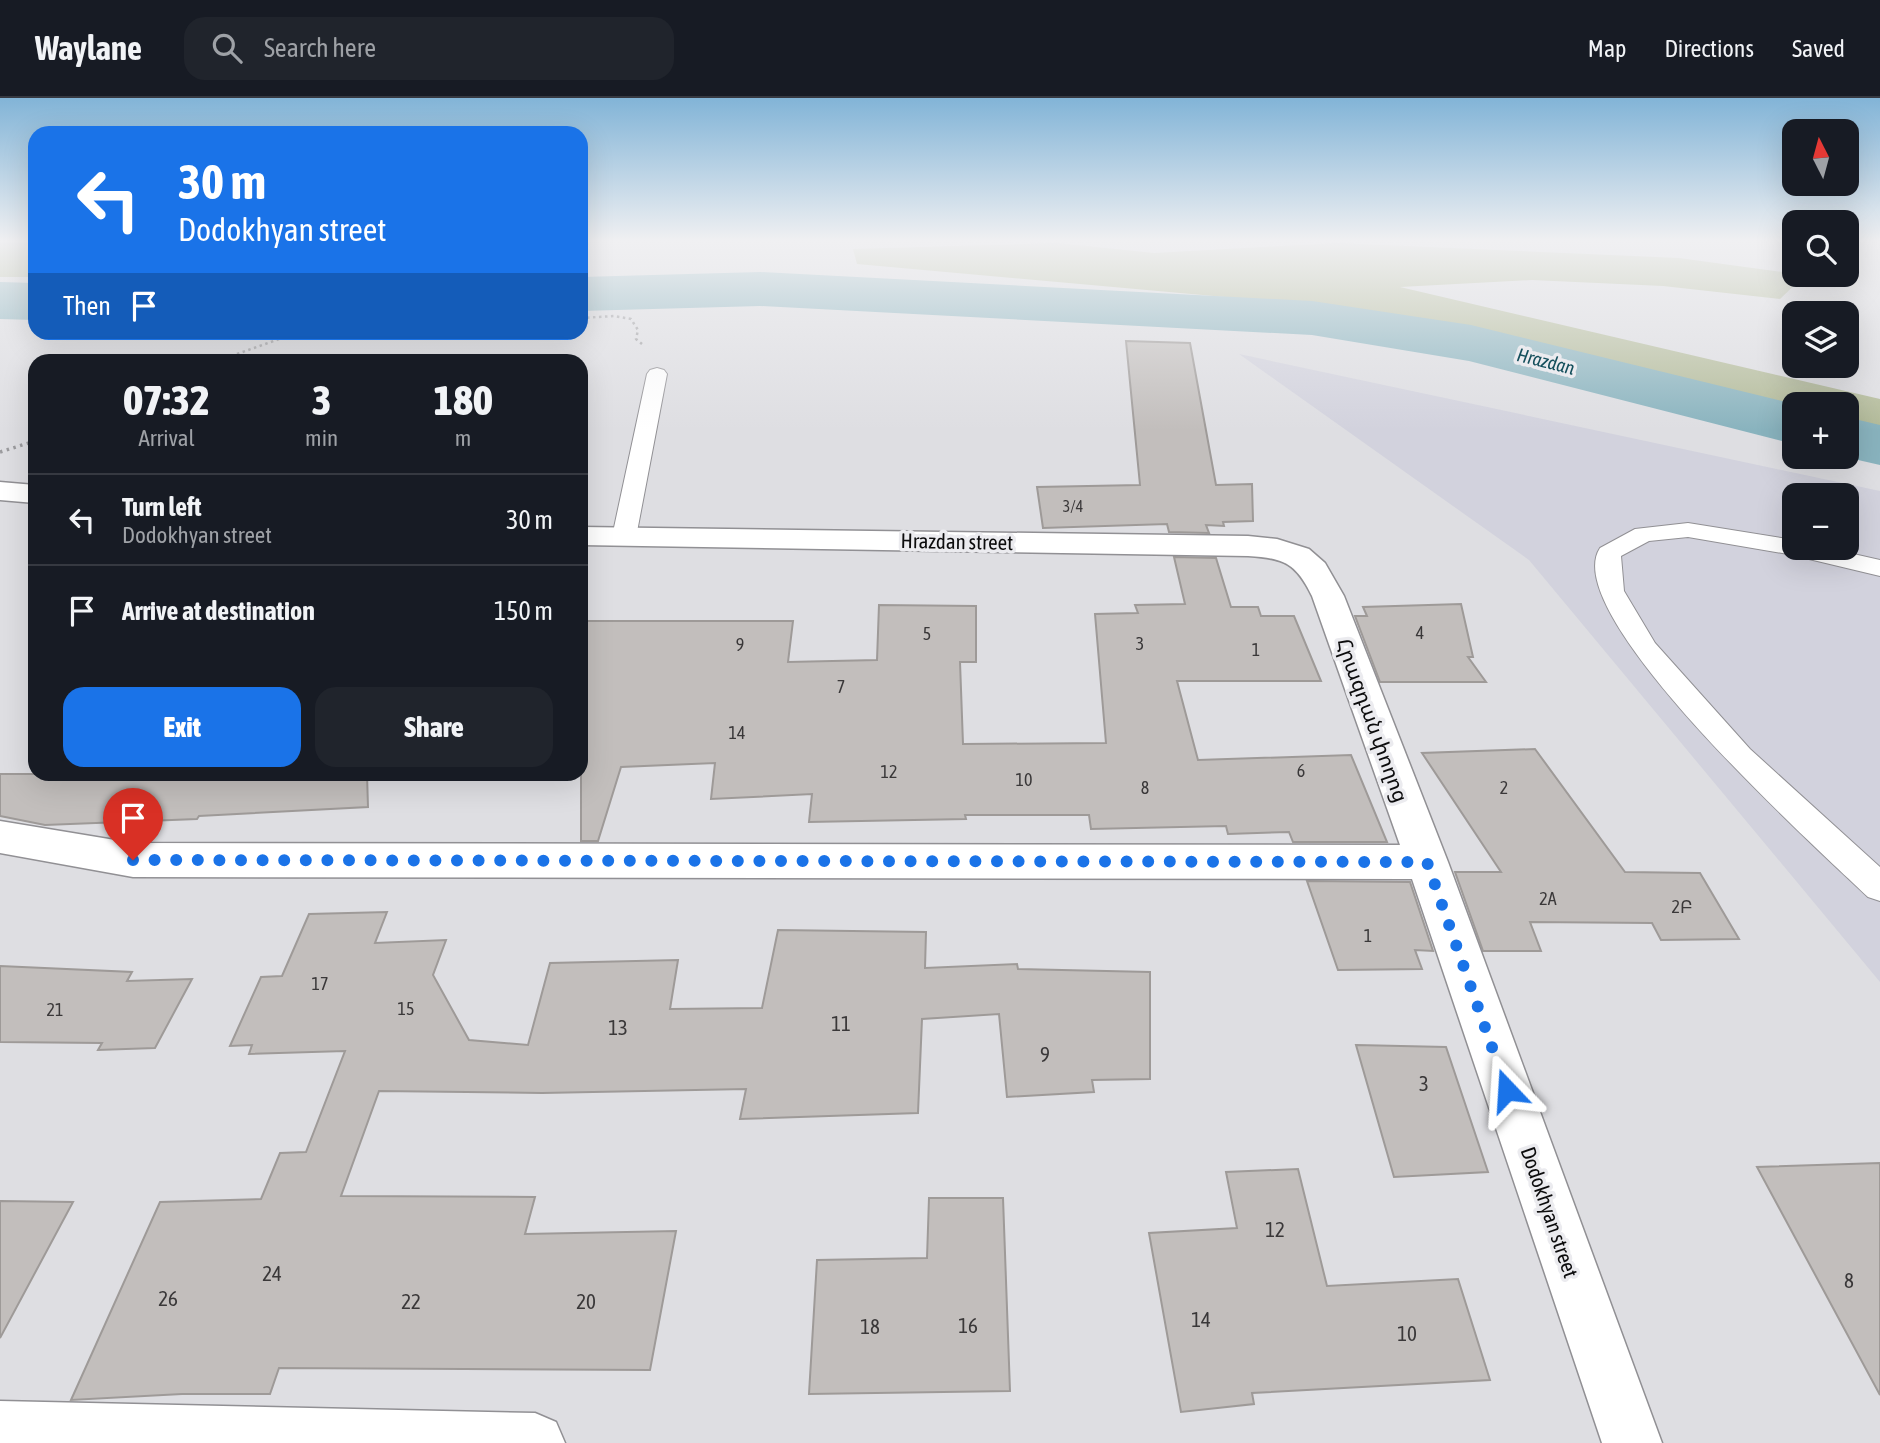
<!DOCTYPE html>
<html lang="en">
<head>
<meta charset="utf-8">
<style>
  body { margin:0; font-family:"Asap Condensed","Noto Sans Armenian",sans-serif; background:#20242c; color:#f1f3f6; height:100vh; display:flex; flex-direction:column; font-size:26px; white-space:nowrap }
  * { box-sizing:border-box; margin:0 }
  p { font-size:23px; color:#9ea1a6 }
  .icon { flex:none; width:38px; height:38px; fill:none; stroke:currentColor; stroke-width:2; stroke-linecap:round; stroke-linejoin:round }
  .map { position:relative; flex:1; overflow:hidden }
  .details { position:absolute; left:28px; top:256px; width:560px; height:427px; display:flex; flex-direction:column; background:#171b24; border-radius:21px; box-shadow:0 7px 28px #0002 }
  .details>* { flex:none }
  .hud { position:absolute; left:28px; top:28px; width:560px; height:214px; border-radius:21px; box-shadow:0 7px 28px #0002; background:#1a73e8; color:#fff; overflow:hidden }
  .needle { width:46px; rotate:354deg }
  .buttons { position:absolute; left:1782px; top:21px; display:grid; gap:14px }
  .buttons a { display:grid; place-items:center; width:77px; height:77px; border-radius:14px; background:#171b24; box-shadow:0 7px 28px #0002; font-size:35px }
  .pin { position:absolute; display:grid; place-items:center; width:60px; height:60px; color:#fff; margin:-72px -30px; border-radius:50% 50% 50% 0; rotate:-45deg; box-shadow:0 0 7px #0007 }
  .pin .icon { rotate:45deg }
  .me { position:absolute; width:77px; margin:-38px; rotate:340deg; stroke-linejoin:round; filter:drop-shadow(0 0 5px #0008) }
  .turn { display:flex; align-items:center; gap:24px; height:147px; padding:0 35px; font-size:32px }
  .turn .icon { width:91px; height:91px; stroke-width:2.5 }
  .turn b { display:block; font-size:49px; line-height:60px }
  .then { display:flex; align-items:center; height:66px; padding:0 35px; background:#0003; gap:14px; font-size:26px }
  .eta { display:flex; justify-content:space-evenly; align-items:center; height:119px; text-align:center }
  .eta b { font-size:42px; font-weight:800; line-height:49px }
  .button { display:flex; gap:14px; margin-top:auto; padding:14px 35px }
  .button a { flex:1; height:80px; border-radius:21px; background:#1a73e8; color:#fff; font-size:28px; font-weight:800; line-height:80px; text-align:center }
  .button a+a { background:#20242c; color:#f1f3f6 }
  ul { padding:0; list-style:none }
  li { display:flex; align-items:center; gap:21px; height:91px; padding:0 35px; border-top:2px solid #363941 }
  li div { flex:1 }
  li b { display:block; font-size:26px }
  li em { font-style:normal }
  header { display:flex; align-items:center; gap:42px; box-sizing:border-box; height:98px; padding:0 35px; background:#171b24; border-bottom:2px solid #363941 }
  header strong { font-size:33px }
  nav { display:flex; gap:38px; margin-inline-start:auto; font-size:24px }
  .search { width:490px; height:63px; background:#20242c; display:flex; align-items:center; gap:18px; box-sizing:border-box; padding:0 24px; border-radius:21px; color:#9ea1a6; font-size:26px }
  .map>svg:first-child { display:block }
  .built { fill:#d2d2dd; fill-rule:evenodd }
  .green { fill:#b3bb99 }
  .water { fill:#89b3be }
  .lines { fill:none; stroke-linecap:round; stroke-linejoin:round }
  .river { fill:#89b3be; fill-rule:evenodd }
  .building { fill:#c2bebc; stroke:#9e9a98; stroke-width:2 }
  .service-casing { stroke:#919094; stroke-width:2 }
  .minor-casing { stroke:#919094; stroke-width:3 }
  .path-far1 { stroke:#9b9b9e; stroke-width:2.5; stroke-dasharray:2.5 3.5; stroke-linecap:butt }
  .path { stroke:#9b9b9e; stroke-width:3.5; stroke-dasharray:2.5 4.5; stroke-linecap:butt }
  .service { fill:#fff; fill-rule:evenodd }
  .minor { fill:#fff; fill-rule:evenodd }
  .route { stroke:#1a73e8; stroke-width:12; stroke-dasharray:0 21.6 }
  .labels { text-anchor:middle; dominant-baseline:central; stroke-width:7; stroke-linejoin:round; paint-order:stroke }
  .far-number-label { font-size:16px; fill:#3a3839 }
  .number-label { font-size:18px; fill:#3a3839 }
  .far-water-label { font-size:19px; font-style:italic; fill:#144f5c; stroke:#ebebef }
  .street-label { font-size:21px; fill:#0c0c0d; stroke:#ebebef }
  .near-number-label { font-size:21px; fill:#3a3839 }
</style>
</head>
<body>
<header>
<strong>Waylane</strong>
<div class="search"><svg class="icon" aria-label="search" viewBox="0 0 24 24"><circle cx="10" cy="10" r="6"/><path d="M15 15l6 6"/></svg>Search here</div>
<nav><a>Map</a><a>Directions</a><a>Saved</a></nav>
</header>
<div class="map">
<svg width="1880" height="1345" viewBox="0 0 1880 1345">
  <rect width="100%" height="100%" fill="#dedee2"/>
  <path class="built" d="M1239,256L1880,393V884L1529,462ZM1794,397H1846V450H1794Z"/>
  <path class="green" d="M0,144H35V179H0Z
    M1057,145L1154,155L1337,145L1679,160L1805,177L1780,201L1663,188L1532,182L1400,189L1880,301V331L1846,324V306H1794V312L1315,207L857,166L853,151Z"/>
  <path class="water" d="M0,184L35,185V222L0,221Z"/>
  <g class="lines">
    <path class="river" d="M760,174L1312,203L1471,227L1794,306V346L1469,263L1312,237L760,208L581,213V179Z
      M1846,319L1880,327V367L1845,359Z"/>
  </g>
  <path class="building" d="M1126,243L1190,245L1216,387L1252,386L1253,423L1223,424L1224,428L1206,427L1209,435L1169,434L1167,426L1043,430L1037,389L1140,387Z
    M1174,459L1216,460L1231,509H1258L1261,518H1294L1321,583H1177L1198,662L1351,657L1387,744H1293L1289,734L1228,736L1226,728L1091,731L1089,717H965L966,721L809,724L812,696L711,701L715,665L621,669L598,743H581V523H793L788,564L877,562L879,507L976,508V564H960L963,646L1106,645L1095,516L1138,515L1135,507L1185,506Z
    M1461,506L1473,559H1468L1486,584H1380L1355,518H1367L1363,509Z
    M1535,651L1625,774L1700,775L1739,841L1661,842L1652,825L1530,824L1541,853H1483L1455,774H1501L1422,655Z
    M0,676H367L368,709L199,718L197,721L45,727L0,718Z
    M1307,783L1410,784L1433,853L1415,852L1422,871L1338,872Z
    M387,814L375,845L446,842L433,877L469,942L528,947L550,865L678,862L670,911L762,910L778,832L926,834L925,870L1017,866L1018,871L1150,874V981L1092,982L1094,994L1007,999L999,916L922,921L918,1015L740,1021L746,991L542,995L379,993L341,1098L535,1099L525,1136L676,1133L650,1272L279,1270L270,1296H182L71,1302L160,1104L261,1101L280,1055L306,1054L345,953L249,956L252,947L230,948L261,879L282,878L309,816Z
    M0,868L132,874L127,883L192,881L155,950L98,952L102,945L0,944Z
    M1356,947L1446,949L1488,1074L1394,1079Z
    M1880,1065V1297L1757,1069Z
    M1298,1071L1327,1188L1458,1181L1490,1282L1252,1295L1254,1306L1181,1314L1149,1135L1237,1130L1226,1074Z
    M929,1100H1003L1010,1293L809,1296L817,1162L927,1160Z
    M0,1103L73,1104L0,1240Z"/>
  <g class="lines">
    <defs>
      <path id="service" d="M657,270L664,272L667,276L636,439L632,444L624,446L616,444L612,439L647,276L650,272Z
        M1688,425L1794,442V450H1827L1880,462V478L1788,456L1688,439L1649,443L1621,458L1624,493L1655,545L1750,651L1880,769V803L1868,799C1820,753 1556,516 1600,450L1635,431Z"/>
      <path id="minor" d="M0,384L35,387V405L0,402Z
        M581,429L1248,438L1277,441L1309,451L1325,465L1344,498L1448,764L1662,1345H1602L1412,781L133,779L0,755V723L133,745L1400,747L1312,498C1296,465 1284,460 1248,458L581,447Z
        M0,1303L535,1315L556,1324L565,1345H0Z"/>
    </defs>
    <use href="#service" class="service-casing"/>
    <use href="#minor" class="minor-casing"/>
    <path class="path-far1" d="M581,148L593,144
      M581,220L614,218L631,221L638,232L636,241L642,246
      M220,262L285,239L328,234"/>
    <path class="path" d="M0,354L35,343"/>
    <use href="#service" class="service"/>
    <use href="#minor" class="minor"/>
  </g>
  <linearGradient id="sky" x2="0" y2="1"><stop stop-color="#82b4d7"/><stop offset="0.43" stop-color="#f0f0f2"/><stop offset="1" stop-color="#f0f0f2" stop-opacity="0"/></linearGradient>
  <rect width="1880" height="332" fill="url(#sky)"/>
  <g class="lines">
    <path class="route" d="M133,762L1427,764L1507,992"/>
  </g>
  <g class="labels">
    <g class="far-number-label">
      <text x="1073" y="408">3/4</text>
    </g>
    <g class="number-label">
      <text x="1420" y="534">4</text>
      <text x="927" y="535">5</text>
      <text x="1140" y="545">3</text>
      <text x="740" y="546">9</text>
      <text x="1256" y="551">1</text>
      <text x="841" y="588">7</text>
      <text x="737" y="634">14</text>
      <text x="1301" y="672">6</text>
      <text x="889" y="673">12</text>
      <text x="1024" y="681">10</text>
      <text x="1145" y="689">8</text>
      <text x="1504" y="689">2</text>
      <text x="1548" y="800">2A</text>
      <text x="1682" y="808">2Բ</text>
      <text x="1368" y="837">1</text>
      <text x="320" y="885">17</text>
      <text x="406" y="910">15</text>
      <text x="55" y="911">21</text>
    </g>
    <g class="far-water-label">
      <text transform="translate(1546 263) rotate(14)">Hrazdan</text>
    </g>
    <g class="street-label">
      <text transform="translate(957 443) rotate(1)">Hrazdan street</text>
      <text transform="translate(1373 622) rotate(70)">Հրազդան փողոց</text>
      <text transform="translate(1550 1114) rotate(71)">Dodokhyan street</text>
    </g>
    <g class="near-number-label">
      <text x="841" y="925">11</text>
      <text x="618" y="929">13</text>
      <text x="1045" y="956">9</text>
      <text x="1424" y="985">3</text>
      <text x="1275" y="1131">12</text>
      <text x="272" y="1175">24</text>
      <text x="1849" y="1182">8</text>
      <text x="168" y="1200">26</text>
      <text x="411" y="1203">22</text>
      <text x="586" y="1203">20</text>
      <text x="1201" y="1221">14</text>
      <text x="968" y="1227">16</text>
      <text x="870" y="1228">18</text>
      <text x="1407" y="1235">10</text>
    </g>
  </g>
</svg>
<div class="buttons">
<a><svg class="needle" viewBox="-14 -14 28 28"><path d="M0-13l5 13h-10z" fill="#e53935"/><path d="M0 13l5-13h-10z" fill="#9ea1a6"/></svg></a>
<a><svg class="icon" aria-label="search" viewBox="0 0 24 24"><circle cx="10" cy="10" r="6"/><path d="M15 15l6 6"/></svg></a>
<a><svg class="icon" aria-label="layers" viewBox="0 0 24 24"><path d="M12 4l9 5-9 5-9-5zM3 14l9 5 9-5"/></svg></a>
<a>+</a>
<a>−</a>
</div>
<div class="pin" style="left:133px;top:762px;background:#d93025"><svg class="icon" aria-label="arrive" viewBox="0 0 24 24"><path d="M6 21V4h12l-3 4 3 4H6"/></svg></div>
<svg class="me" style="left:1507px;top:992px" viewBox="-20 -20 40 40"><path d="M0-17L14 15 0 8-14 15z" fill="#1a73e8" stroke="#fff" stroke-width="4"/></svg>
<div class="hud">
<div class="turn"><svg class="icon" aria-label="left" viewBox="0 0 24 24"><path d="M17 20v-9H6M10 6l-5 5 5 5"/></svg><div><b>30 m</b>Dodokhyan street</div></div>
<div class="then">Then<svg class="icon" aria-label="arrive" viewBox="0 0 24 24"><path d="M6 21V4h12l-3 4 3 4H6"/></svg></div>
</div>
<section class="details">
<div class="eta">
<div><b>07:32</b><p>Arrival</p></div>
<div><b>3</b><p>min</p></div>
<div><b>180</b><p>m</p></div>
</div>
<ul>
<li><svg class="icon" aria-label="left" viewBox="0 0 24 24"><path d="M17 20v-9H6M10 6l-5 5 5 5"/></svg><div><b>Turn left</b><p>Dodokhyan street</p></div><em>30 m</em></li>
<li><svg class="icon" aria-label="arrive" viewBox="0 0 24 24"><path d="M6 21V4h12l-3 4 3 4H6"/></svg><div><b>Arrive at destination</b></div><em>150 m</em></li>
</ul>
<div class="button"><a>Exit</a><a>Share</a></div>
</section>
</div>
</body>
</html>
